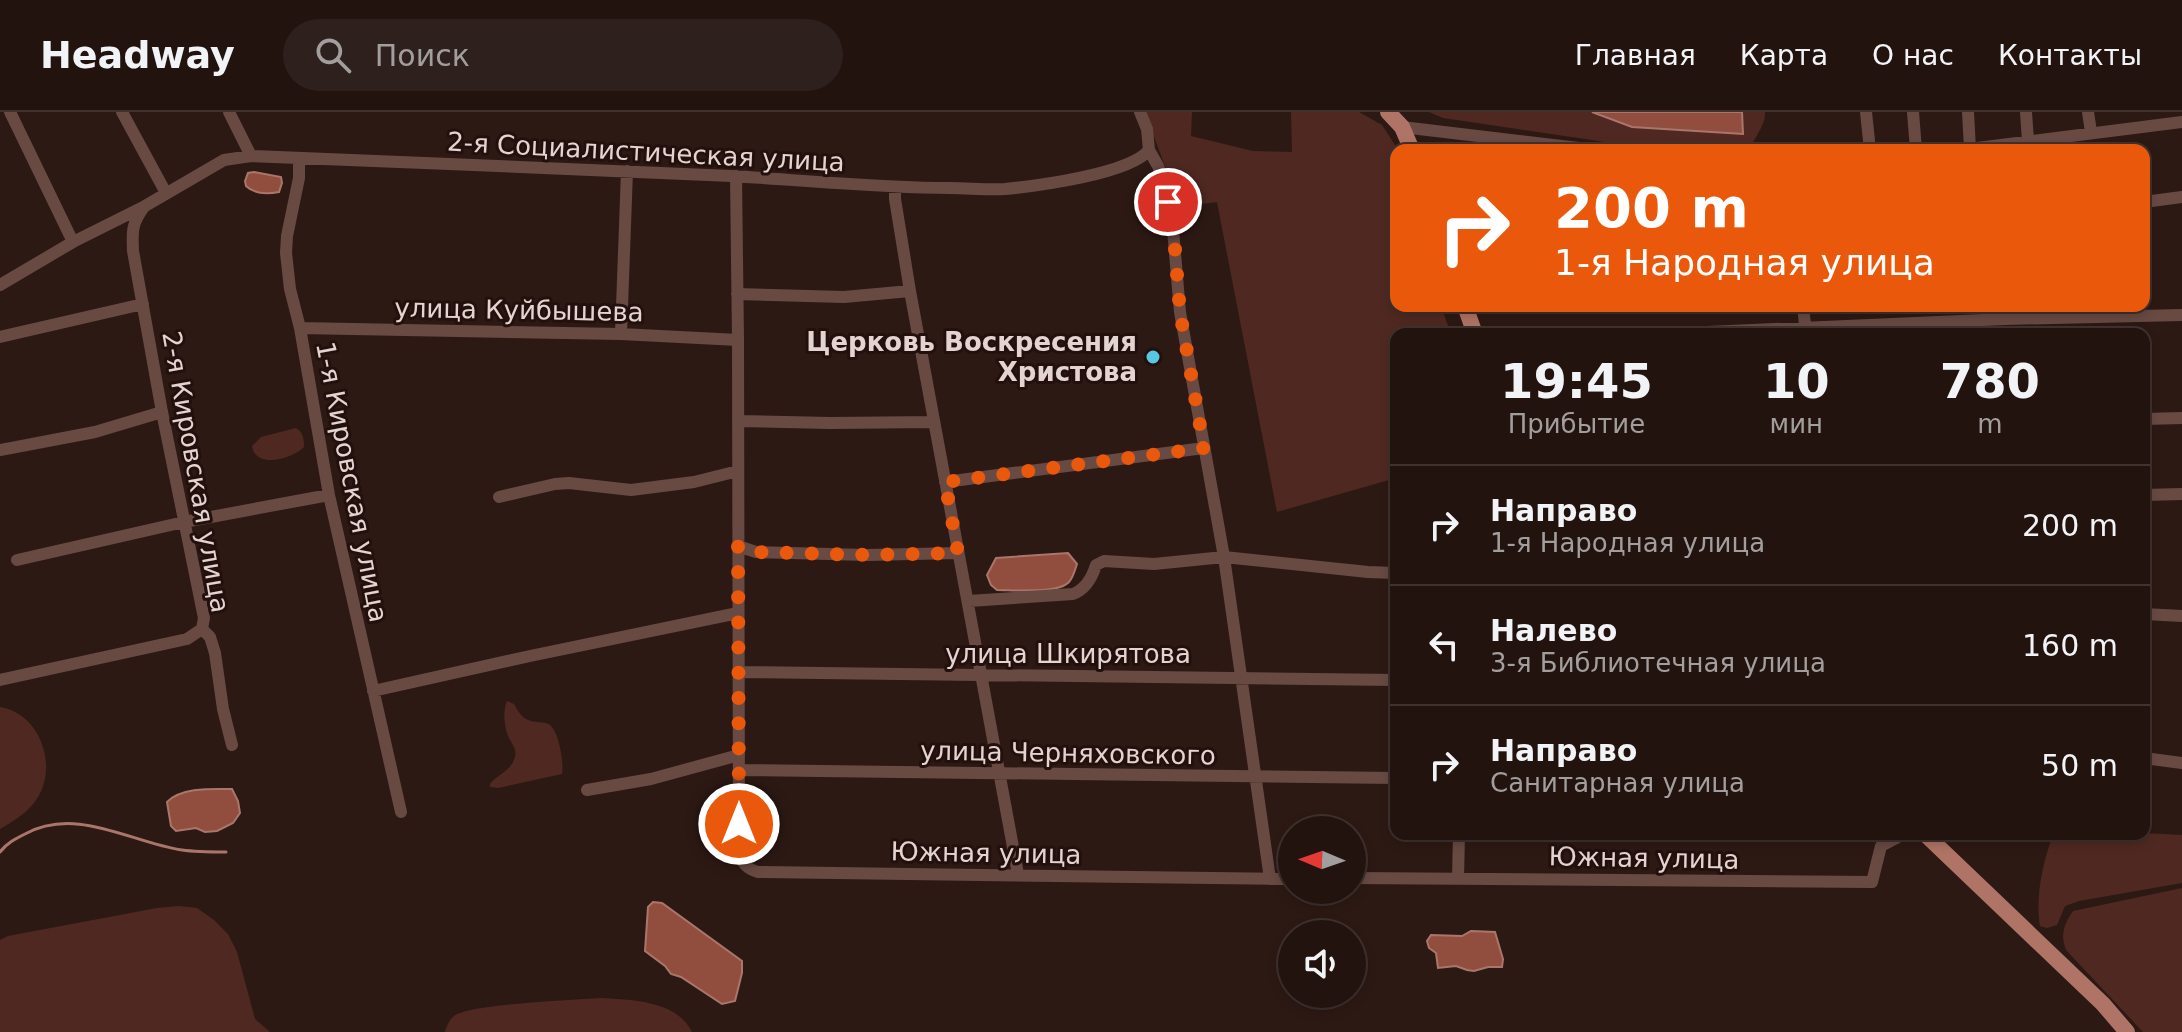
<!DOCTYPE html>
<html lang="ru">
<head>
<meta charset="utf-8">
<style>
  body { margin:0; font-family:"DejaVu Sans",sans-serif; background:#2e201d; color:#f1f3f6; height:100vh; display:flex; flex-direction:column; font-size:30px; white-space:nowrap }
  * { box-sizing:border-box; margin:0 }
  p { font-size:26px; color:#a29e9e }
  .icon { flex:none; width:44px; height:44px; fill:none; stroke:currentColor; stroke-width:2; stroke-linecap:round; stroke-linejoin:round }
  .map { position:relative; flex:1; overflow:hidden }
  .details { position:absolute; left:1390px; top:216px; width:760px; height:512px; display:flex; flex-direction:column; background:#22130f; border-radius:16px; box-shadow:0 4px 12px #0003,0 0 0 2px #3f322f }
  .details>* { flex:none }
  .hud { position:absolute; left:1390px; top:32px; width:760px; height:168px; border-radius:16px; box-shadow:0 4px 12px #0003,0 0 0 2px #3f322f; background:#ea580c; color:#fff; overflow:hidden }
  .needle { width:52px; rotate:272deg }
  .buttons { position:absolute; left:1278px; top:704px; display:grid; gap:16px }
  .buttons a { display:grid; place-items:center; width:88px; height:88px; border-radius:50%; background:#22130f; box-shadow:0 4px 12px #0003,0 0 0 2px #3f322f; font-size:40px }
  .pin { position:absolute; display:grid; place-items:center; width:68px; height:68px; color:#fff; margin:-34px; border:4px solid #fff; border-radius:50%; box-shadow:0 2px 8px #0007 }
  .me { position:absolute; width:88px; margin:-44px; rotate:0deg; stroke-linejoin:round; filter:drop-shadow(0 0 6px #0008) }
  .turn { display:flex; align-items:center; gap:28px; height:168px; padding:0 32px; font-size:36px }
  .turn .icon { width:104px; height:104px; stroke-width:2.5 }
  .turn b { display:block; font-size:56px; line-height:68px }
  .eta { display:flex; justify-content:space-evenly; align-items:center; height:136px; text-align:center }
  .eta b { font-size:48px; font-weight:700; line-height:56px }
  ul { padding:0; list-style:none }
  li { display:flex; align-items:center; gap:24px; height:120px; padding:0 32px; border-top:2px solid #3f322f }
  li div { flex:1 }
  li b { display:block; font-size:30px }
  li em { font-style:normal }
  header { display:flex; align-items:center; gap:48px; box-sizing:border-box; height:112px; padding:0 40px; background:#22130f; border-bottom:2px solid #3f322f }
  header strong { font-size:38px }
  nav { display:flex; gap:44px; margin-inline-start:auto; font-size:28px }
  .search { width:560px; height:72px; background:#2e201d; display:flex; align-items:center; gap:20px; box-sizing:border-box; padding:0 28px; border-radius:44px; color:#a29e9e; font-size:30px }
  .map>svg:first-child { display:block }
  .green { fill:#4f2921 }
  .water { fill:#914e3f; stroke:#aa766b; stroke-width:2 }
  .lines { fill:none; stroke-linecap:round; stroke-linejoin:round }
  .stream { stroke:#aa766b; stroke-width:3 }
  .minor { stroke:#684a43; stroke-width:12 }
  .major { stroke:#b07466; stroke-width:16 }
  .route { stroke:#ea580c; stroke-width:14; stroke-dasharray:0 25.2 }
  .poi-dot { fill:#56c9e1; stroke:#23100c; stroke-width:3 }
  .labels { text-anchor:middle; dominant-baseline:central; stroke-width:6; stroke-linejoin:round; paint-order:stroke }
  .street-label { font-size:26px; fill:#e3d4d1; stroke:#23100c }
  .poi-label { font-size:26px; font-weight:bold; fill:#e3d4d1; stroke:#23100c; text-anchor:end }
</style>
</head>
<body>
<header>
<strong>Headway</strong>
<div class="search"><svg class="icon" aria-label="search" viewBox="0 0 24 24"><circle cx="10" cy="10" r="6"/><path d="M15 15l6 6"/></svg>Поиск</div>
<nav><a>Главная</a><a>Карта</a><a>О нас</a><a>Контакты</a></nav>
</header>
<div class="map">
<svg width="2182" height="920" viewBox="0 0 2182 920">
  <rect width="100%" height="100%" fill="#2d1914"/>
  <path class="green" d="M1145,0H1192L1191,24L1253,39L1292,40L1291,0H1359L1382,13L1395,33L1396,38V194H1441L1451,222H1396V366L1277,400L1217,90L1180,95Z
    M1429,0H1765C1766,13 1754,26 1749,38H1659L1443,6Z
    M296,316C303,320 304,327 304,335C294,346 256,358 252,334L261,325Z
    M507,589L514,592C520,603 524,609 537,610C543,611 545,610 550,613C559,620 564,651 562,662L498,676L490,675V672C497,663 508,660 513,650C520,636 510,632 507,621C504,611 503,598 507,589Z
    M0,595C39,601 58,652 38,685C30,699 14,709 0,717Z
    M2144,721L2182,723V771L2079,789L2065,794L2057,813L2047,816L2040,814C2035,784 2043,751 2053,722Z
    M2182,776V920H2143L2066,838C2060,823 2064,812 2073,799Z
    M179,794L197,796L214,808L228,822L237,840L255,907L270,920H0V828L8,824L157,796Z
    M600,886C632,888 676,888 692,920H445C447,914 449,908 454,904C470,892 575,888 600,886Z"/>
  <path class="water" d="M1592,0H1742L1743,22L1632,15Z
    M254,60L281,65L282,71L279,80C268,82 254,82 246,74L245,69L248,61Z
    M1068,441L1077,452C1075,458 1073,466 1069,470C1058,482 1013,478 997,478L991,473L987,463L996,446Z
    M232,677L238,689L240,701L233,711L217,719L205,720L196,716L176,719L171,714L167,690C182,675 212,677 232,677Z
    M653,790L662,791L742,849V861L735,889L722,892L681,865L671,862L665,854L645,839L648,795Z
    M1471,819L1495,820L1503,847L1502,855H1488L1474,859L1467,858L1456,854L1438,856L1436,841L1429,836L1427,829L1431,823L1462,824Z"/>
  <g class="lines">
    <path class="stream" d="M0,740C7,731 15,727 25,722C76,694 130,730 182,738C196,740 212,740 226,740"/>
    <path class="minor" d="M10,0L73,130
      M122,0L166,81
      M229,0L251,44
      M1140,0L1147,17L1149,38L1158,54L1165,74L1172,106L1180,200L1224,445L1270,767
      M1866,0L1870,38
      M1913,0L1916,38
      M1968,0L1970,37
      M2026,0L2028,29
      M2088,0L2091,20
      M1402,15L1596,38
      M1961,38L2182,10
      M299,46V66L287,124L286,141L290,177L300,216L329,383L401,700
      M736,64L738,228L739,739C741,751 747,757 758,760L1292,767
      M895,76V87L910,179L1018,762
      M2144,90L2182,85
      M144,95C132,111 132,119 133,139L162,300L204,506L202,517
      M0,173L73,130L145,94L224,48L251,44C411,51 571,56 731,64C804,68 877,76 950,76C968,76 987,78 1005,77C1036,74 1130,62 1149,38
      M737,182L844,185L910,179
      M1803,194L1806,222
      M300,216L621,222L738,228
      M621,222L627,59
      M1662,222L2006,207L2182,203
      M0,225L143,192
      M2144,307L2182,306
      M738,309L830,311L934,310
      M0,338L95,320L162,300
      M945,370L1204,336
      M2144,383L2182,382
      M499,385L555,372L569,371L631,378L694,370L738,359
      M738,434L756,440L867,443L958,441
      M17,448L184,410L329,383
      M969,489L1073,482C1086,477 1092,466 1096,453L1104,449L1154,452L1224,445L1368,460L1396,461
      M2144,502L2182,504
      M202,517L210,525L215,541L223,597L232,633
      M739,560L1396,568
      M0,568L187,527L202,517
      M373,579L530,544L738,501
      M2144,646L2182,651
      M739,658L1396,666
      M587,678L651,667L739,643
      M1352,766L1872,770L1881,734L1904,722
      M1458,766L1459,722"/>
    <path class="major" d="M1388,0L1402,15L1412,38
      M1465,194L1475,222
      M1925,722L2103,892L2127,920"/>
  </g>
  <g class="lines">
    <path class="route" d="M739,712L738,434L756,440L867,443L958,441L945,370L1204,336L1180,200L1175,137L1168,90"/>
  </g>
  <circle class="poi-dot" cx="1153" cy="245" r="8"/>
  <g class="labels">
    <g class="street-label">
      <text transform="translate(646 40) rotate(3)">2-я Социалистическая улица</text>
      <text transform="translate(519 198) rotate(1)">улица Куйбышева</text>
      <text transform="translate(196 360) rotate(80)">2-я Кировская улица</text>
      <text transform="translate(352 370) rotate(79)">1-я Кировская улица</text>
      <text x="1068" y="542">улица Шкирятова</text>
      <text transform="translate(1068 641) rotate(1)">улица Черняховского</text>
      <text transform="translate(986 741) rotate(1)">Южная улица</text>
      <text transform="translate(1644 746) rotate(1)">Южная улица</text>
    </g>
    <g class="poi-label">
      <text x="1137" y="230">Церковь Воскресения<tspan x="1137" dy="30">Христова</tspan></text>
    </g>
  </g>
</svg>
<div class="buttons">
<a><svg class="needle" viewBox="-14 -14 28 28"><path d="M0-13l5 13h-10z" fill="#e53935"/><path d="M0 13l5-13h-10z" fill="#a29e9e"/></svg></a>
<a><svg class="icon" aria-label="sound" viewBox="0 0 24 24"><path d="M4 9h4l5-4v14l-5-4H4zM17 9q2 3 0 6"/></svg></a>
</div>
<div class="pin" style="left:1168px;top:90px;background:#d93025"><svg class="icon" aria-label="arrive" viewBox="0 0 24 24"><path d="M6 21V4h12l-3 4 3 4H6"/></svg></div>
<svg class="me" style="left:739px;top:712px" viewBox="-20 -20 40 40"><circle r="17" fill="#ea580c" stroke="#fff" stroke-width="3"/><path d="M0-11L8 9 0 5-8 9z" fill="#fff"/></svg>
<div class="hud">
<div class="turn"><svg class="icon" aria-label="right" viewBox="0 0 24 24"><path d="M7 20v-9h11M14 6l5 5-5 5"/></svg><div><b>200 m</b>1-я Народная улица</div></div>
</div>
<section class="details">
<div class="eta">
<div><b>19:45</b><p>Прибытие</p></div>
<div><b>10</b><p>мин</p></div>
<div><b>780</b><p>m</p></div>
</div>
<ul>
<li><svg class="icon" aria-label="right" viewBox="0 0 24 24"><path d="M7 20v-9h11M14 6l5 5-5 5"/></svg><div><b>Направо</b><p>1-я Народная улица</p></div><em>200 m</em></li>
<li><svg class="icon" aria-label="left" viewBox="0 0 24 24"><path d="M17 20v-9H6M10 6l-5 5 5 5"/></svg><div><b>Налево</b><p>3-я Библиотечная улица</p></div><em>160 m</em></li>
<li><svg class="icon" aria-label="right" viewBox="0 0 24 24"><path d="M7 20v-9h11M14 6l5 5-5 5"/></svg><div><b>Направо</b><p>Санитарная улица</p></div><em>50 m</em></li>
</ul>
</section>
</div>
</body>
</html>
